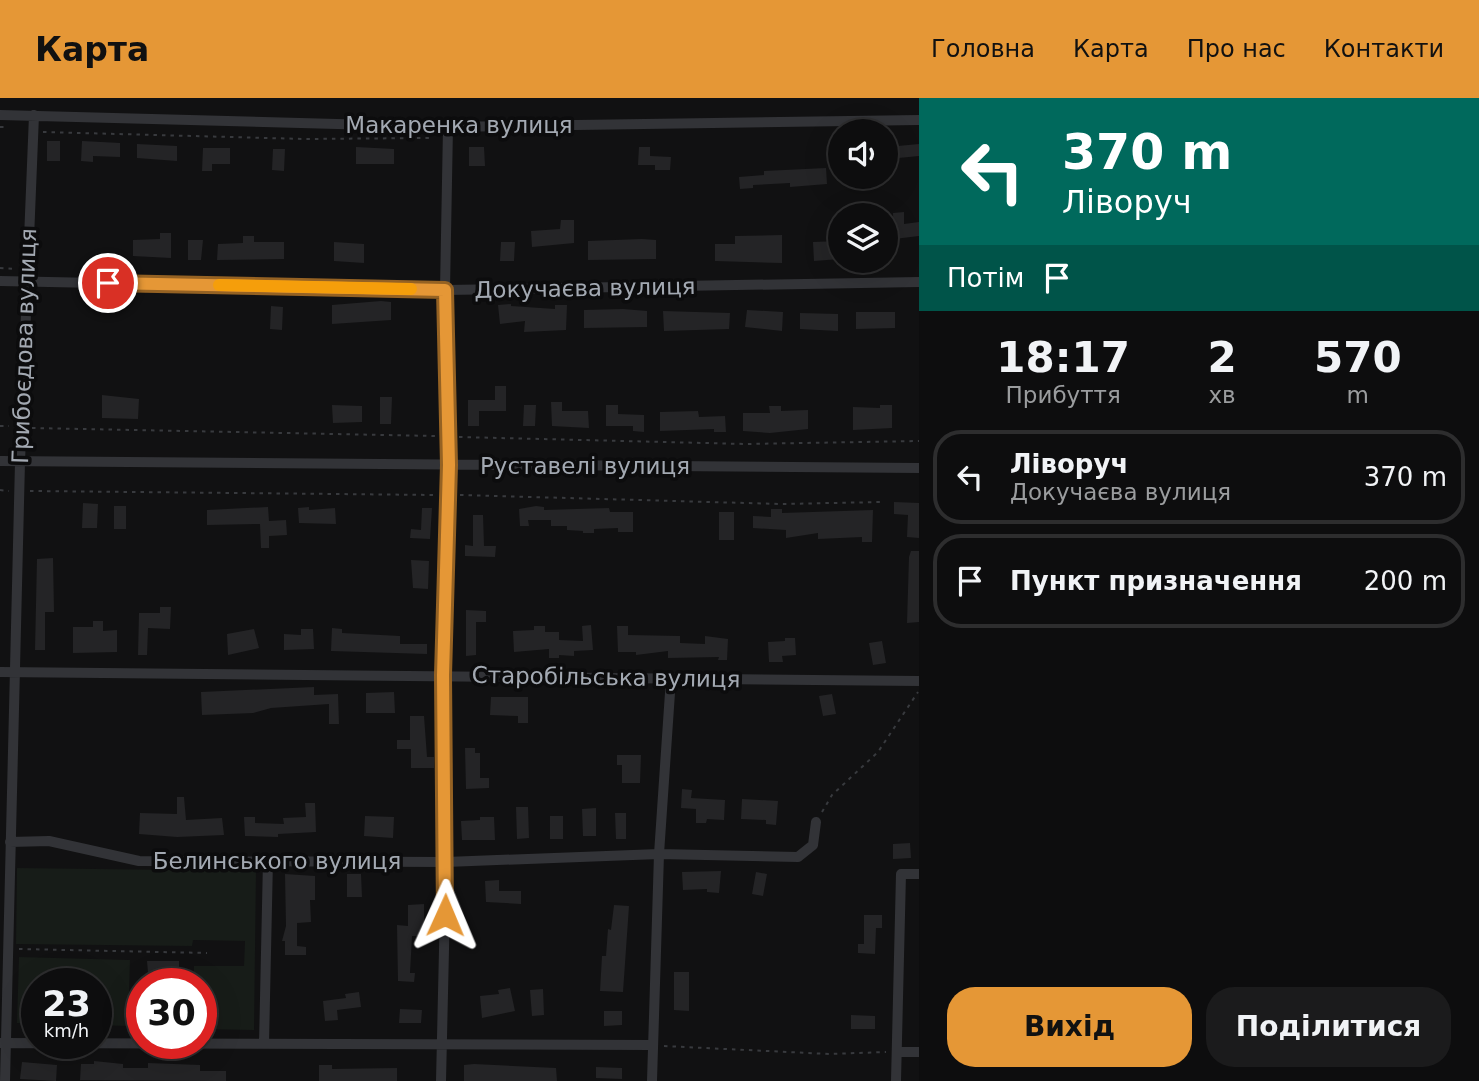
<!DOCTYPE html>
<html lang="uk">
<head>
<meta charset="utf-8">
<style>
  body { margin:0; font-family:"DejaVu Sans",sans-serif; background:#1b1b1c; color:#f1f3f6; height:100vh; display:flex; flex-direction:column; font-size:26px; white-space:nowrap }
  * { box-sizing:border-box; margin:0 }
  p { font-size:23px; color:#9a9c9e }
  .icon { flex:none; width:38px; height:38px; fill:none; stroke:currentColor; stroke-width:2; stroke-linecap:round; stroke-linejoin:round }
  .map { position:relative; flex:1; overflow:hidden }
  .side { display:flex; flex-direction:column; background:#0d0d0e; width:560px }
  .side>* { flex:none }
  .top-card { background:#00695c; color:#fff; overflow:hidden }
  .fabs { position:absolute; left:828px; top:21px; display:grid; gap:14px }
  .fabs a { display:grid; place-items:center; width:70px; height:70px; border-radius:50%; background:#0d0d0e; box-shadow:0 7px 28px #0002,0 0 0 2px #2d2d2e; font-size:35px }
  .speed { position:absolute; left:21px; top:870px; display:flex; gap:14px; font-size:35px; font-weight:700; text-align:center }
  .speed>* { display:grid; place-content:center; width:91px; height:91px; border-radius:50%; background:#0d0d0e; box-shadow:0 7px 28px #0002,0 0 0 2px #2d2d2e; line-height:1 }
  .speed small { font-size:18px; font-weight:400 }
  .speed .limit { border:10px solid #d22; background:#fff; color:#111 }
  .pin { position:absolute; display:grid; place-items:center; width:60px; height:60px; color:#fff; margin:-30px; border:4px solid #fff; border-radius:50%; box-shadow:0 2px 7px #0007 }
  .me { position:absolute; width:77px; margin:-38px; rotate:1deg; stroke-linejoin:round; filter:drop-shadow(0 0 5px #0008) }
  .turn { display:flex; align-items:center; gap:24px; height:147px; padding:0 28px; font-size:32px }
  .turn .icon { width:91px; height:91px; stroke-width:2.5 }
  .turn b { display:block; font-size:49px; line-height:60px }
  .then { display:flex; align-items:center; height:66px; padding:0 28px; background:#0003; gap:14px; font-size:26px }
  .eta { display:flex; justify-content:space-evenly; align-items:center; height:119px; text-align:center }
  .eta b { font-size:42px; font-weight:700; line-height:49px }
  .action { display:flex; gap:14px; margin-top:auto; padding:14px 28px }
  .action a { flex:1; height:80px; border-radius:28px; background:#e59736; color:#111; font-size:28px; font-weight:700; line-height:80px; text-align:center }
  .action a+a { background:#1b1b1c; color:#f1f3f6 }
  ul { padding:0; list-style:none }
  li { display:flex; align-items:center; gap:21px; height:94px; margin:0 14px 10px; padding:0 14px; border:4px solid #2d2d2e; border-radius:28px }
  li div { flex:1 }
  li b { display:block; font-size:26px }
  li em { font-style:normal }
  header { display:flex; align-items:center; gap:42px; box-sizing:border-box; height:98px; padding:0 35px; background:#e59736; color:#111 }
  header strong { font-size:33px }
  nav { display:flex; gap:38px; margin-inline-start:auto; font-size:24px }
  main { display:flex; flex:1; min-height:0 }
  .map>svg:first-child { display:block }
  .green { fill:#171c18 }
  .building { fill:#242426 }
  .lines { fill:none; stroke-linecap:round; stroke-linejoin:round }
  .path { stroke:#383a3e; stroke-width:2; stroke-dasharray:3.5 5; stroke-linecap:butt }
  .street { stroke:#323337; stroke-width:10 }
  .route-casing { stroke:#956223; stroke-width:18 }
  .route { stroke:#e59736; stroke-width:12 }
  .slow { stroke:#f59e0b; stroke-width:12 }
  .labels { text-anchor:middle; dominant-baseline:central; stroke-width:7; stroke-linejoin:round; paint-order:stroke }
  .street-label { font-size:23px; fill:#a3a9b2; stroke:#0c0c0d }
</style>
</head>
<body>
<header>
<strong>Карта</strong>
<nav><a>Головна</a><a>Карта</a><a>Про нас</a><a>Контакти</a></nav>
</header>
<main>
<div class="map">
<svg width="919" height="983" viewBox="0 0 919 983">
  <rect width="100%" height="100%" fill="#111112"/>
  <path class="green" d="M17,770L256,773L254,932L201,931V886L194,885V868H244L245,843L193,842L192,848L16,846Z
    M19,859L130,862L128,928L96,927V886H37V926L17,925Z"/>
  <path class="building" d="M47,43H60V63H47Z
    M82,43L120,45V59L93,58V64L81,63Z
    M137,46L177,48V63L137,60Z
    M919,46V58L888,61L887,49Z
    M356,49L394,51V66H356Z
    M469,49H484L485,68H469Z
    M639,49H650V58L671,59L670,72H655V67H638Z
    M203,50H230V66H212V73H202Z
    M273,51H285L284,73L272,72Z
    M826,70L827,86L790,89V85L753,87V90L740,91L739,79L764,77V73Z
    M904,114V126L919,124V138L894,141L893,115Z
    M561,122H574V145L532,149L531,133L560,131Z
    M160,135H171V160L133,158V142L160,141Z
    M782,137V165L715,163V146H735V138Z
    M243,138H254V144H284V161L217,162L218,146L243,145Z
    M642,141L656,142V161L588,162V143Z
    M188,142H203L201,162H188Z
    M840,143V161L814,163L813,144Z
    M334,144L364,146V165L334,163Z
    M501,144H515L514,163H500Z
    M381,203L391,204V222L332,226V207Z
    M511,206V208L555,211V207H567L566,232L524,234L525,223L500,226L498,207Z
    M271,208L283,209L282,232L270,231Z
    M623,211L647,213V229L584,230V212Z
    M747,212L783,214L782,233L745,229Z
    M663,213L730,215L729,231L664,233Z
    M856,214H895V230L856,231Z
    M800,215L838,216V233L800,231Z
    M495,288H506V313H479V328H468V302H495Z
    M102,297L139,301L138,321L102,320Z
    M380,299H392L391,326H380Z
    M551,304H562V313H588L589,330L552,328Z
    M332,307L362,308V324L333,325Z
    M524,307H536L535,328H523Z
    M606,307H618V316L644,317V334L633,333V328H606Z
    M880,307H892V330L853,332V309L880,310Z
    M769,308H781V313L808,312V331L770,335L743,333V315H770Z
    M698,313L699,319L725,318L726,334H714V331L660,333V314Z
    M894,404L919,405V440L907,439L908,417L894,416Z
    M83,405L98,406L97,430H82Z
    M114,408H126V431H114Z
    M536,408L544,409V412L609,410L610,414H633V434H618V430L594,431V435H583V433L567,432V428H551V422H528L529,428H520L519,411Z
    M268,409L269,423L286,422L287,437L269,438V450H261L260,426L207,427V412Z
    M309,409V412L335,410L336,426L299,425L298,410Z
    M422,410H432L430,441L410,440L411,431L421,432Z
    M771,411H782V415L873,412L872,444H862V439L818,441V435L786,440V432L753,430V418L771,419Z
    M719,414H734V442H719Z
    M473,417H483L484,448H496L495,459L465,458V447L473,448Z
    M911,453H919V524L907,525L909,459Z
    M53,460L54,514H45V552H35L37,461Z
    M411,462L429,463L428,491L413,490Z
    M160,509H171L170,531L148,530L147,557H138L139,515H160Z
    M466,512L486,513V524H476V557L466,558Z
    M93,523H103V533L117,532V554L73,555V529H93Z
    M591,527L593,552L574,553V558L559,557V560H549V551L514,554L513,533L534,532V528H545V534H559V542L583,543L582,528Z
    M617,528H628V537L680,538V545L705,546V538L728,541L727,562H718L719,559L668,560V553L636,557V554H618Z
    M332,530L342,531V535L400,538V546H427V556L331,553Z
    M254,531L259,550L228,557L227,536Z
    M301,531H313L314,551L284,552V536L301,537Z
    M785,540H795L796,557L782,558L783,564H769L768,544L785,543Z
    M882,543L886,565L873,567L869,545Z
    M314,589V597L338,596L339,626H329V606L271,610L253,615L202,617L201,594Z
    M394,594L395,615H366V595Z
    M832,596L836,616L823,618L819,598Z
    M491,599H528V625H518V618L490,617Z
    M410,618H424L427,659H434V670H411V651H397V642H410Z
    M465,650H475V655H480V680H489V690L466,691Z
    M617,657H641L640,685H622V667H617Z
    M682,691L692,692L691,700L725,702L724,722L707,721L706,725H696V711L681,710Z
    M177,699H184L186,722L222,720L224,737L177,739L139,736L140,715L177,716Z
    M742,701L778,703L776,727L766,726V722L741,721Z
    M305,705H315L316,734L278,736V739L245,738L244,719H255V725L284,726L283,720L306,719Z
    M516,709H528L529,740L517,741Z
    M596,710V738H583L582,711Z
    M615,715H626V741H616Z
    M365,718L394,719L393,740L364,738Z
    M550,718H563V741H550Z
    M480,719H494L495,742H462L461,723L480,722Z
    M910,745L911,760L893,761V746Z
    M721,773L719,795L707,794V791L683,792L682,774Z
    M756,774L767,776L763,798L752,796Z
    M285,776L315,778V802H310L311,824L297,825V848L306,849V857H285V843H282L286,828Z
    M347,776H361L362,799H347Z
    M499,782V793H521V806L486,804L485,783Z
    M424,806V838H412L410,875H415L414,884L398,883L397,827L408,828V807Z
    M614,807L629,808L623,894L600,893L602,858H606L608,831L611,832Z
    M864,817H882V830H876L875,856L858,855V846H864Z
    M147,863H179V886H149Z
    M674,874H689V913L674,912Z
    M510,890L515,913L482,920L480,898L499,896L498,892Z
    M543,891L544,917L532,918L530,892Z
    M359,894L361,909L337,912L338,922L325,923L323,903L346,900L345,896Z
    M400,911L422,912L421,925H399Z
    M604,913H622V927L604,928Z
    M851,917L875,918V931H851Z
    M94,963L123,966V970H148V965L200,967V973H226V983L80,982L81,966H94Z
    M22,964L57,967L56,983L20,981Z
    M474,966L556,970L557,983H464V967Z
    M319,967H332V971L397,970V983H319Z
    M596,969L622,970V981L596,980Z"/>
  <g class="lines">
    <path class="path" d="M0,29H7
      M43,34L305,41L430,40
      M0,170L16,171
      M0,328H9
      M32,330L436,338
      M459,339L745,346L919,343
      M0,392L9,393
      M30,393L437,397
      M460,397L781,406L882,404
      M822,714L832,697L878,654L918,594
      M19,851L207,855
      M664,948L829,956L886,954"/>
    <path class="street" d="M0,17L448,29L919,22
      M0,183L445,192L919,184
      M0,363L919,370
      M0,574L919,583
      M10,744L49,743L139,763L446,764L659,756L798,759L813,747L816,724
      M1,945L652,947
      M264,946L268,762
      M897,954H919
      M5,983L20,364L34,17
      M441,983L446,764L443,577L449,460L445,192L448,29
      M652,983L659,756L671,580
      M896,983L901,776H919"/>
  </g>
  <g class="lines">
    <defs>
      <path id="route" d="M108,185L445,192L449,367L443,577L445,817"/>
    </defs>
    <use href="#route" class="route-casing"/>
    <use href="#route" class="route"/>
    <path class="slow" d="M219,187L411,191"/>
  </g>
  <g class="labels">
    <g class="street-label">
      <text x="459" y="27">Макаренка вулиця</text>
      <text transform="translate(585 190) rotate(-1)">Докучаєва вулиця</text>
      <text transform="translate(24 248) rotate(-88)">Грибоєдова вулиця</text>
      <text x="585" y="368">Руставелі вулиця</text>
      <text transform="translate(606 579) rotate(1)">Старобільська вулиця</text>
      <text x="277" y="763">Белинського вулиця</text>
    </g>
  </g>
</svg>
<div class="fabs">
<a><svg class="icon" aria-label="sound" viewBox="0 0 24 24"><path d="M4 9h4l5-4v14l-5-4H4zM17 9q2 3 0 6"/></svg></a>
<a><svg class="icon" aria-label="layers" viewBox="0 0 24 24"><path d="M12 4l9 5-9 5-9-5zM3 14l9 5 9-5"/></svg></a>
</div>
<div class="speed"><div>23<small>km/h</small></div><div class="limit">30</div></div>
<div class="pin" style="left:108px;top:185px;background:#d93025"><svg class="icon" aria-label="arrive" viewBox="0 0 24 24"><path d="M6 21V4h12l-3 4 3 4H6"/></svg></div>
<svg class="me" style="left:445px;top:817px" viewBox="-20 -20 40 40"><path d="M0-17L14 15 0 8-14 15z" fill="#e59736" stroke="#fff" stroke-width="4"/></svg>
</div>
<section class="side">
<div class="top-card">
<div class="turn"><svg class="icon" aria-label="left" viewBox="0 0 24 24"><path d="M17 20v-9H6M10 6l-5 5 5 5"/></svg><div><b>370 m</b>Ліворуч</div></div>
<div class="then">Потім<svg class="icon" aria-label="arrive" viewBox="0 0 24 24"><path d="M6 21V4h12l-3 4 3 4H6"/></svg></div>
</div>
<div class="eta">
<div><b>18:17</b><p>Прибуття</p></div>
<div><b>2</b><p>хв</p></div>
<div><b>570</b><p>m</p></div>
</div>
<ul>
<li><svg class="icon" aria-label="left" viewBox="0 0 24 24"><path d="M17 20v-9H6M10 6l-5 5 5 5"/></svg><div><b>Ліворуч</b><p>Докучаєва вулиця</p></div><em>370 m</em></li>
<li><svg class="icon" aria-label="arrive" viewBox="0 0 24 24"><path d="M6 21V4h12l-3 4 3 4H6"/></svg><div><b>Пункт призначення</b></div><em>200 m</em></li>
</ul>
<div class="action"><a>Вихід</a><a>Поділитися</a></div>
</section>
</main>
</body>
</html>
